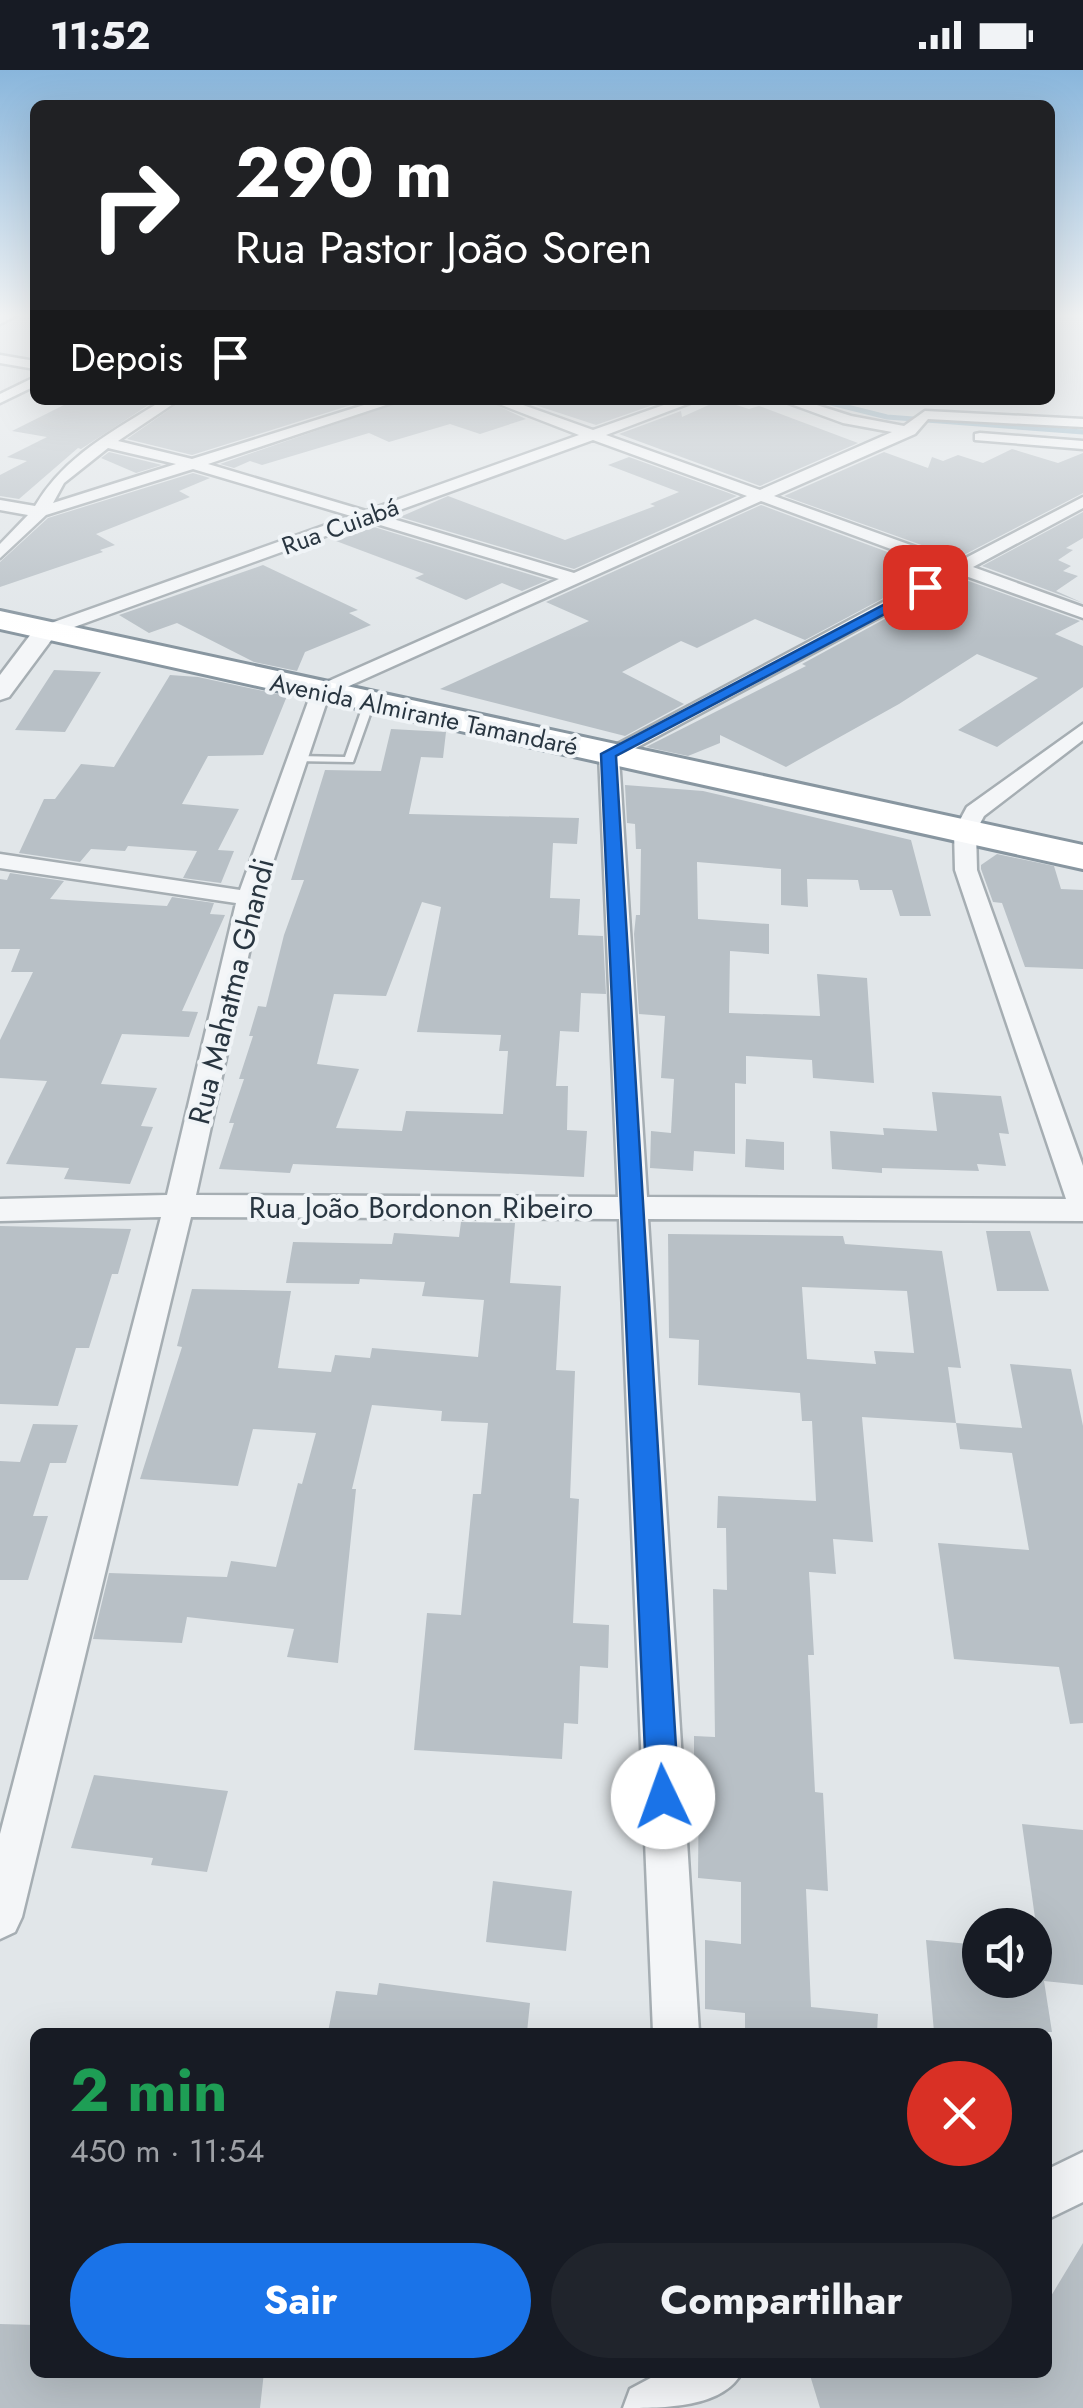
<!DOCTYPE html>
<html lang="pt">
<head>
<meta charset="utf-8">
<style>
  body { margin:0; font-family:Jost,sans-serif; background:#20242c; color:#f1f3f6; height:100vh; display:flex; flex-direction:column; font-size:38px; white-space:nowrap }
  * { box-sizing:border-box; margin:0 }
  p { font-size:32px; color:#9ea1a6 }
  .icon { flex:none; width:55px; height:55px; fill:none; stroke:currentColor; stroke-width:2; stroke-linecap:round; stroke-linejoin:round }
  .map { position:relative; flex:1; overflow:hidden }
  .details { position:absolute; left:30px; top:1958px; width:1022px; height:350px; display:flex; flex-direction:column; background:#171b24; border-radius:15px; box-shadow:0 10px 40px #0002 }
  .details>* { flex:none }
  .banner { position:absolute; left:30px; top:30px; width:1025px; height:305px; border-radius:15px; box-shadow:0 10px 40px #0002; background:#202124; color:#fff; overflow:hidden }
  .fabs { position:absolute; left:962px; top:1838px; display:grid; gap:20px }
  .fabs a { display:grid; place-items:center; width:90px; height:90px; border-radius:50%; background:#171b24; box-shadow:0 10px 40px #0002; font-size:50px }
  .pin { position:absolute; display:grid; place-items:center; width:85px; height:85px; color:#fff; margin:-42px; border-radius:20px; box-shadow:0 5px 15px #0006 }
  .me { position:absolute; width:110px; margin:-55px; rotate:357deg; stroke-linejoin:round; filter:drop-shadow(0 0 8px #0008) }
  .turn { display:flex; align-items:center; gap:35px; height:210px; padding:0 40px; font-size:45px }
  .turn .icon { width:130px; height:130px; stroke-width:2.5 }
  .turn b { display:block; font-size:70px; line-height:85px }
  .then { display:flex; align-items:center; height:95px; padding:0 40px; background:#0003; gap:20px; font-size:38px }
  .round { display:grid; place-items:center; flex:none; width:105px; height:105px; border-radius:52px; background:#20242c }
  .head { display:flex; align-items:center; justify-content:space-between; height:170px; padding:0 40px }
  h1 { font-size:60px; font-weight:700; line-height:75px; color:#1e9e55 }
  .action { display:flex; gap:20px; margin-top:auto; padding:20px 40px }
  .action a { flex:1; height:115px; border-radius:60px; background:#1a73e8; color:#fff; font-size:40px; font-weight:700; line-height:115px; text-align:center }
  .action a+a { background:#20242c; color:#f1f3f6 }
  .status { display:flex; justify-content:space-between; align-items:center; height:70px; padding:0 50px; background:#171b24; direction:ltr }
  .status svg { height:28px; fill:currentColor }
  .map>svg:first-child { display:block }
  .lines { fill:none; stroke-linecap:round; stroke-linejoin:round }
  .stream { stroke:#9cb9c9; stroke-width:5 }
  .building { fill:#b8c0c6; fill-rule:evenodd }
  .service-casing { stroke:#a6aeb3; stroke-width:5 }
  .minor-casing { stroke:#a6aeb3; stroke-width:5 }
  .tertiary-casing { stroke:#a6aeb3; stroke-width:5 }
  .trunk-casing { stroke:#8896a0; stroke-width:6 }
  .service { fill:#f4f6f8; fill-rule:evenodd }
  .minor { fill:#f4f6f8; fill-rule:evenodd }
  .tertiary { fill:#f4f6f8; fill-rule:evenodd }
  .trunk { fill:#fff; fill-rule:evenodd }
  .route { fill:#1a73e8; stroke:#114b97; stroke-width:2.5 }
  .labels { text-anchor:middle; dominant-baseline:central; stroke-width:8; stroke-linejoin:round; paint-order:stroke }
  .far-street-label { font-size:25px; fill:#293641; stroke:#f0f4f7 }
  .street-label { font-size:30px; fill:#293641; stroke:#f0f4f7 }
</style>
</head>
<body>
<div class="status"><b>11:52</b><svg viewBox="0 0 49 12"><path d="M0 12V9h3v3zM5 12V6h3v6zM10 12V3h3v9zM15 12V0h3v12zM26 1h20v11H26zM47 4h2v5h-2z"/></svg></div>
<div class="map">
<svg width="1083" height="2338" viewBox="0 0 1083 2338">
  <rect width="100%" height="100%" fill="#e1e6e9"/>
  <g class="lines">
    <path class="stream" d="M819,330L887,347L1083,362"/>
  </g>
  <path class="building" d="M74,330H156L81,379L78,378L19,429L0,426V405L27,391L7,387L47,367L12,361Z
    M183,330H367L192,385L127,369Z
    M405,330H485L526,349L480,364L450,354L389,372L369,363L262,395L250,391L234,398L220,394Z
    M520,330H667L596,355Z
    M720,330L749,339L759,336L858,373L760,416L619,364L681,341L682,347Z
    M1012,379L1058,393L1083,383V423L958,488L784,426L884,382L928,398L932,387L943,391L958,385L983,393Z
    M109,382L162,395L136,403L101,388Z
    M629,387L737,426L574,499L400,447L448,426L565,470L655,436L650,434L679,422L608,395Z
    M193,403L210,408L179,421L190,427L96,464L115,475L100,480L103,482L0,517V492L48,448Z
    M761,435L936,500L805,570L755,549L697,578L681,571L622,602L684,634L625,666L440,619L589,551L546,532Z
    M1083,442V468L1066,478L1073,480L1058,490L1071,496L1063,501L1078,506L1056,521L1083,533L982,496Z
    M374,457L548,510L522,521L502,513L466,530L415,508L424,504L336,471Z
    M263,495L358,540L349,543L371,555L305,582L297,601L254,592L177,553L149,563L119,545Z
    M960,508L1080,551L1055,564L1083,576V617L997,677L958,660L1038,608L977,584L899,634L786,697L720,665V673L688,686L646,677L806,596L802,594Z
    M54,600L101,602L65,662L15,660Z
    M170,605L198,607L287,626L263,685L208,686L182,734L239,739L218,780L234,781L221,813L183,808L197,781L128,776L125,781L91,779L80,792L19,783L44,729H55L81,694L114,697Z
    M391,659L446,662L443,688L421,687L409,744L579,748L577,774L553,773L550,828L580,829L578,865L603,866L606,924L581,923L579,962L560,961L556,1016H568L567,1060L587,1061L584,1107L293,1094L290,1103L219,1099L234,1053H229L244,1009H239L253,966H249L258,936L266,937L284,865L304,810H291L325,700L381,701ZM422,832L441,837L417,962L501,965L499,981H508L503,1044L406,1041L402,1061L336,1058L359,999L317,994L334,924L386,926Z
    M625,715L703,721L911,770L931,846H900L892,820H860L858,810L807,809L808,837L781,835V799L697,792L698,849L769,854V884L730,881L729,943L820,946L817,904L867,908L874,1013L813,1008L812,990L746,986V1014L735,1013V1084L694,1081L693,1101L650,1098L651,1061L671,1063L674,1009L661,1008L665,946L639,944L634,864L636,845H640L641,779H636L635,754L627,753Z
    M997,784L1054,796L1061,819L1083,820V899L1025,897L1002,833L993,832L981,799V795Z
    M10,803L64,811L50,829L167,836L172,827L214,833L210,844L225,845L182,941L198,942L189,967L122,964L101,1014L157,1018L141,1056L153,1057L130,1114L64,1109L69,1098L6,1094L47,1011L0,1008V970L33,902H11L20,879H0V809L7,810Z
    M932,1022L1001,1026L1009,1064L999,1063L1006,1096L977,1094L979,1101L882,1098V1103L832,1099L830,1061L884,1065L883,1058L937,1061Z
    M746,1069L784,1072V1100L745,1097Z
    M461,1152L515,1153L510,1213L561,1216L556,1300L575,1301L570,1428L579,1429L573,1553L609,1555L608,1598L580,1596L578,1654L564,1653L562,1689L414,1680L427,1543L461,1545L473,1424H481L488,1353L441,1351L442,1341L372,1335L352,1419H356L338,1593L287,1587L294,1559L187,1547L182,1573L93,1569L109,1503L227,1507L231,1491L276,1497L298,1413L302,1414L316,1363L253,1359L238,1416L140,1409L182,1277L177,1276L192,1219L291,1221L278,1298L331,1302L335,1285L370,1288L372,1278L478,1287L484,1230L422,1226L425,1212L360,1209L359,1214L286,1213L293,1172L392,1174L394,1163L459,1167Z
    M0,1156L131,1159L118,1204H112L89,1278H76L58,1336L0,1334Z
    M986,1161H1030L1049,1221H997Z
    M668,1164L843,1166L845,1174L942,1181L961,1298L948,1297L956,1353L862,1347L873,1472L833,1469L836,1504L809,1502L814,1585H808L815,1722L823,1723L828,1821L806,1819L811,1937L878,1944L877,1962H745V1943L705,1939V1870L741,1874V1812L698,1808L699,1696L694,1695V1666L715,1667L713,1519L727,1520L726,1458H717L718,1426L816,1431L812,1351H802L800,1323L698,1315L699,1270L669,1268ZM802,1217L907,1221L914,1283L874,1281L876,1294L807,1289Z
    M1010,1294L1071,1299L1083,1356V1653L1070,1654L1059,1597L954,1589L938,1473L1029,1480L1012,1383L960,1379L956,1353L1022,1358Z
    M33,1354L78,1355L66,1393H50L33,1446H48L28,1510H0V1391L20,1392Z
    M94,1705L228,1721L207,1802L151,1795L153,1788L71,1778Z
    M1022,1754L1083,1760V1915L1044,1911L1052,1962H934L926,1870L980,1875V1910H1035V1848Z
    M493,1811L572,1821L566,1881L486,1872Z
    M379,1913L530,1933L527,1962H328L336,1921L377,1925Z
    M1083,2173V2338H820L809,2302H1048V2231Z
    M0,2254L35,2255V2302H264L260,2338H0Z"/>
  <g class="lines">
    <defs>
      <path id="service" d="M369,630L374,633L353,692L293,691V687L297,686L345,687L364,633Z"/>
      <path id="minor" d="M5,243H21L0,254V246Z
        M0,285L35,291V299L0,293Z
        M35,307V316L0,333V324Z
        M163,330H179L118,371L192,389L380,330H401L208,394L366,441L579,365L489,330H509L593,360L678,330H698L606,365L760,420L892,362L843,353L780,330H801L851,346L904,356L925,341L1083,349V357L928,349L915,364L774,426L958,492L1083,427V438L973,497L1083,537V548L960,504L619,687L647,1127L1066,1129L955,800L954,761L967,737L1083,654V670L984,746L976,761L977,800L1083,1096V1151L648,1149L699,1962H653L619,1149L191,1147L22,1847L15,1862L0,1869V1764L161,1147L0,1151V1129L167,1125L236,833L0,798V784L240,820L313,618L559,509L367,451L52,565H40V557L351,446L193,399L46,445L0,488V474L28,445L0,440V430L35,436C65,385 114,361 163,330ZM593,370L747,426L574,503L383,446ZM108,378L176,394L53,433L64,413ZM761,431L945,499L599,684L618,1127L196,1125L261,828L329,625Z
        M980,363L1083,371V379L975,370V364Z
        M1083,2082V2132L1048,2149V2099Z
        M662,2302H742C723,2338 665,2338 623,2338L630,2319Z"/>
      <path id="tertiary" d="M46,554L58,561L9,627L0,630V605L37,556Z"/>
      <path id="trunk" d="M0,541L1083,775V799L0,559Z"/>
    </defs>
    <use href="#service" class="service-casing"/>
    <use href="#minor" class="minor-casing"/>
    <use href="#tertiary" class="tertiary-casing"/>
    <use href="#trunk" class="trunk-casing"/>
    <use href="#service" class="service"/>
    <use href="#minor" class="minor"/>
    <use href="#tertiary" class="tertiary"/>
    <use href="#trunk" class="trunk"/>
  </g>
  <linearGradient id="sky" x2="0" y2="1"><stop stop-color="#89b6dc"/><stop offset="0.43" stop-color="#f2f4f5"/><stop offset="1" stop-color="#f2f4f5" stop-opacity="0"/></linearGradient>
  <rect width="1083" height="570" fill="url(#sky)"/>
  <path class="route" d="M925,513L932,517L930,520L616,686L679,1727L674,1738L663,1743L652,1738L647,1727L601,684Z"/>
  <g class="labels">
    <g class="far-street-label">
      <text transform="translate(340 456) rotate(-20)">Rua Cuiabá</text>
      <text transform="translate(424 644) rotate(12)">Avenida Almirante Tamandaré</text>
    </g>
    <g class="street-label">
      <text transform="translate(231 921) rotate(-76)">Rua Mahatma Ghandi</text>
      <text x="421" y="1137">Rua João Bordonon Ribeiro</text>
    </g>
  </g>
</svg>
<div class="fabs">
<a><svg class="icon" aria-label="sound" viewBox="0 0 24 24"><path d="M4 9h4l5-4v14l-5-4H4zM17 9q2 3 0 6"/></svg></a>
</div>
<div class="pin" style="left:925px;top:517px;background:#d93025"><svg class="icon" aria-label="arrive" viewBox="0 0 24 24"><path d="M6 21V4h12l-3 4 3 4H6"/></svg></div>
<svg class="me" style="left:663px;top:1727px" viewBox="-20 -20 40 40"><circle r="19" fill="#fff"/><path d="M0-13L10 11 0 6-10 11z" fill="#1a73e8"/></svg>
<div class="banner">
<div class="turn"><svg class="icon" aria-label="right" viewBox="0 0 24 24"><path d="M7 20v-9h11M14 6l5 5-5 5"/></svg><div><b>290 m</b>Rua Pastor João Soren</div></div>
<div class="then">Depois<svg class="icon" aria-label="arrive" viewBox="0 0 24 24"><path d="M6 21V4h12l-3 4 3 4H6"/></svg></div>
</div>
<section class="details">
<div class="head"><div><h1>2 min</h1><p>450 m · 11:54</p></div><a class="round" style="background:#d93025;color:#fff"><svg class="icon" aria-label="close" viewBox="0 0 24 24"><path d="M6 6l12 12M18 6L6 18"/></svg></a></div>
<div class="action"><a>Sair</a><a>Compartilhar</a></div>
</section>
</div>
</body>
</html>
